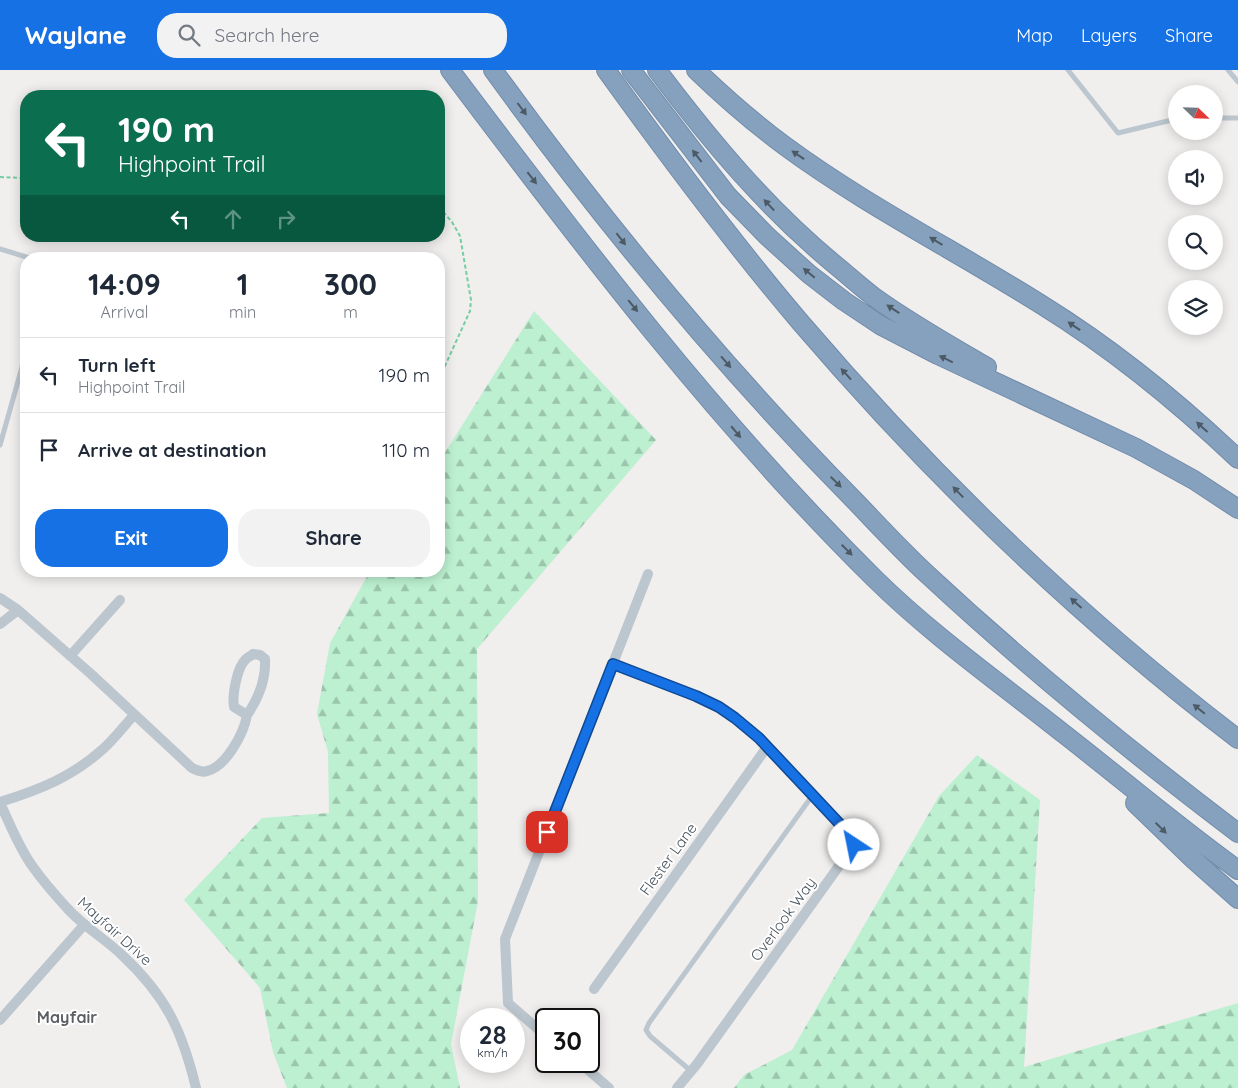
<!DOCTYPE html>
<html lang="en">
<head>
<meta charset="utf-8">
<style>
  body { margin:0; font-family:Quicksand,sans-serif; background:#f2f2f3; color:#1f2937; height:100vh; display:flex; flex-direction:column; font-size:19px; white-space:nowrap }
  * { box-sizing:border-box; margin:0 }
  p { font-size:16px; color:#747a83 }
  .icon { flex:none; width:28px; height:28px; fill:none; stroke:currentColor; stroke-width:2; stroke-linecap:round; stroke-linejoin:round }
  .map { position:relative; flex:1; overflow:hidden }
  .drawer { position:absolute; left:20px; top:182px; width:425px; height:325px; display:flex; flex-direction:column; background:#fff; border-radius:20px; box-shadow:0 2px 12px #0003 }
  .drawer>* { flex:none }
  .hud { position:absolute; left:20px; top:20px; width:425px; height:152px; border-radius:20px; box-shadow:0 2px 12px #0003; background:#0b6e4f; color:#fff; overflow:hidden }
  .needle { width:32px; rotate:113deg }
  .controls { position:absolute; left:1168px; top:15px; display:grid; gap:10px }
  .controls a { display:grid; place-items:center; width:55px; height:55px; border-radius:50%; background:#fff; box-shadow:0 2px 12px #0003; font-size:25px }
  .speed { position:absolute; left:460px; top:938px; display:flex; gap:10px; font-size:25px; font-weight:700; text-align:center }
  .speed>* { display:grid; place-content:center; width:65px; height:65px; border-radius:50%; background:#fff; box-shadow:0 2px 12px #0003; line-height:1 }
  .speed small { font-size:12px; font-weight:400 }
  .speed .limit { border:2px solid #111; border-radius:8px; background:#fff; color:#111 }
  .pin { position:absolute; display:grid; place-items:center; width:42px; height:42px; color:#fff; margin:-21px; border-radius:10px; box-shadow:0 2px 8px #0006 }
  .me { position:absolute; width:55px; margin:-28px; rotate:326deg; stroke-linejoin:round; filter:drop-shadow(0 0 4px #0008) }
  .turn { display:flex; align-items:center; gap:18px; height:105px; padding:0 15px; font-size:22px }
  .turn .icon { width:65px; height:65px; stroke-width:2.5 }
  .turn b { display:block; font-size:35px; line-height:42px }
  .lanes { display:flex; align-items:center; height:48px; padding:0 15px; background:#0003; justify-content:center; gap:25px; direction:ltr }
  .lanes .off { opacity:.35 }
  .eta { display:flex; justify-content:space-evenly; align-items:center; height:85px; text-align:center }
  .eta b { font-size:30px; font-weight:700; line-height:35px }
  .button { display:flex; gap:10px; margin-top:auto; padding:10px 15px }
  .button a { flex:1; height:58px; border-radius:20px; background:#1671e4; color:#fff; font-size:20px; font-weight:700; line-height:58px; text-align:center }
  .button a+a { background:#f2f2f3; color:#1f2937 }
  ul { padding:0; list-style:none }
  li { display:flex; align-items:center; gap:15px; height:75px; padding:0 15px; border-top:1px solid #e0e1e3 }
  li div { flex:1 }
  li b { display:block; font-size:19px }
  li em { font-style:normal }
  header { display:flex; align-items:center; gap:30px; box-sizing:border-box; height:70px; padding:0 25px; background:#1671e4; color:#fff }
  header strong { font-size:24px }
  nav { display:flex; gap:28px; margin-inline-start:auto; font-size:18px }
  .search { width:350px; height:45px; background:#f2f2f3; display:flex; align-items:center; gap:12px; box-sizing:border-box; padding:0 18px; border-radius:20px; color:#747a83; font-size:19px }
  .map>svg:first-child { display:block }
  .forest { fill:url(#forest-firs) }
  .lines { fill:none; stroke-linecap:round; stroke-linejoin:round }
  .highway-casing { stroke:#718caa; stroke-width:20 }
  .path { stroke:#73cea1; stroke-width:2; stroke-dasharray:4 2.5; stroke-linecap:butt }
  .lane { stroke:#bcc6ce; stroke-width:5 }
  .street { stroke:#bcc6ce; stroke-width:10 }
  .highway { stroke:#85a1be; stroke-width:18 }
  .oneway { fill:#4c5a66 }
  .route-casing { stroke:#0e4994; stroke-width:12 }
  .route { stroke:#1671e4; stroke-width:9 }
  .labels { text-anchor:middle; dominant-baseline:central; stroke-width:4; stroke-linejoin:round; paint-order:stroke }
  .street-label { font-size:15px; fill:#46525c; stroke:#fff }
  .neighbourhood-label { font-size:16px; font-weight:bold; fill:#5b5f64; stroke:#fff }
</style>
</head>
<body>
<header>
<strong>Waylane</strong>
<div class="search"><svg class="icon" aria-label="search" viewBox="0 0 24 24"><circle cx="10" cy="10" r="6"/><path d="M15 15l6 6"/></svg>Search here</div>
<nav><a>Map</a><a>Layers</a><a>Share</a></nav>
</header>
<div class="map">
<svg width="1238" height="1018" viewBox="0 0 1238 1018">
  <defs>
    <pattern id="forest-firs" width="22" height="20" patternUnits="userSpaceOnUse" patternTransform="scale(1.25)"><rect width="22" height="20" fill="#bcf0d0"/><path d="M5 1l3.5 6h-7zM16 11l3.5 6h-7z" fill="#9bc5ac"/></pattern>
  </defs>
  <rect width="100%" height="100%" fill="#f1eeee"/>
  <path class="forest" d="M534,241L656,370L477,579L478,831L451,974L460,1018H287L273,982L260,918L184,830L262,748L329,743L328,682L317,644L330,573L370,501H439V392Z
    M977,685L1040,730L1024,997L1238,933V1018H734L744,1005L792,980L939,726Z"/>
  <g class="lines">
    <defs>
      <path id="highway" d="M450,0C583,177 718,354 875,509C933,566 1000,613 1064,664C1122,709 1178,757 1238,800
        M493,0C604,153 724,298 856,432C880,457 903,482 928,505C1027,597 1131,682 1238,763
        M606,0C668,86 732,172 801,253C932,406 1078,547 1238,669
        M631,0L728,126L767,166L809,204L844,231L880,255L938,285L1136,378L1194,410L1238,439
        M657,0C712,73 768,140 839,198C851,208 862,218 874,227C910,253 949,275 987,297
        M696,0C724,27 754,53 785,76C865,135 958,182 1042,235C1113,279 1178,332 1238,389
        M1135,733L1193,789L1238,829"/>
    </defs>
    <use href="#highway" class="highway-casing"/>
    <path class="path" d="M0,107L26,108
      M439,137L452,152L460,166L471,230L470,241L439,309"/>
    <path class="lane" d="M1068,0L1118,63L1176,49
      M1228,0L1238,12
      M1214,48H1238
      M0,179L33,189
      M0,375L26,283
      M691,1001L650,966L646,960L649,953L812,726"/>
    <path class="street" d="M0,528L18,540L0,554
      M18,540L91,604L192,698C197,700 202,703 207,701C226,697 244,663 247,645
      M253,584L260,585L265,589C266,609 258,629 247,645L234,637C232,625 237,597 246,589C248,587 251,586 253,584Z
      M70,586L120,530
      M613,594L696,626L719,637L735,648L759,668L852,767L854,775L697,994L677,1018
      M0,732C39,720 72,707 103,679C114,669 124,656 134,645
      M0,733C10,754 19,778 33,797C43,811 55,825 67,838C83,856 104,868 122,885C166,926 182,960 196,1018
      M594,919L767,677
      M0,950L84,855
      M546,966L508,933L505,869L648,504
      M578,991L609,1018"/>
    <use href="#highway" class="highway"/>
  </g>
  <defs><path id="oneway-solid" d="M-6-.8H1V-3.2L6.5 0L1 3.2V.8H-6Z" transform="scale(1.25)"/></defs>
  <g class="oneway">
    <use href="#oneway-solid" transform="translate(522 39) rotate(53)"/>
    <use href="#oneway-solid" transform="translate(798 85) rotate(-146)"/>
    <use href="#oneway-solid" transform="translate(697 86) rotate(-128)"/>
    <use href="#oneway-solid" transform="translate(532 108) rotate(52)"/>
    <use href="#oneway-solid" transform="translate(769 135) rotate(-133)"/>
    <use href="#oneway-solid" transform="translate(621 169) rotate(52)"/>
    <use href="#oneway-solid" transform="translate(936 171) rotate(-149)"/>
    <use href="#oneway-solid" transform="translate(809 203) rotate(-140)"/>
    <use href="#oneway-solid" transform="translate(633 236) rotate(51)"/>
    <use href="#oneway-solid" transform="translate(893 239) rotate(-147)"/>
    <use href="#oneway-solid" transform="translate(1074 256) rotate(-146)"/>
    <use href="#oneway-solid" transform="translate(946 289) rotate(-154)"/>
    <use href="#oneway-solid" transform="translate(726 292) rotate(49)"/>
    <use href="#oneway-solid" transform="translate(846 304) rotate(-132)"/>
    <use href="#oneway-solid" transform="translate(1202 357) rotate(-138)"/>
    <use href="#oneway-solid" transform="translate(736 362) rotate(50)"/>
    <use href="#oneway-solid" transform="translate(836 412) rotate(45)"/>
    <use href="#oneway-solid" transform="translate(958 422) rotate(-134)"/>
    <use href="#oneway-solid" transform="translate(847 480) rotate(45)"/>
    <use href="#oneway-solid" transform="translate(1076 533) rotate(-138)"/>
    <use href="#oneway-solid" transform="translate(1199 639) rotate(-141)"/>
    <use href="#oneway-solid" transform="translate(1161 758) rotate(44)"/>
  </g>
  <g class="lines">
    <defs>
      <path id="route" d="M547,762L613,594L696,626L719,637L735,648L759,668L852,767L854,775"/>
    </defs>
    <use href="#route" class="route-casing"/>
    <use href="#route" class="route"/>
  </g>
  <g class="labels">
    <g class="street-label">
      <text transform="translate(668 789) rotate(-54)">Flester Lane</text>
      <text transform="translate(783 849) rotate(-54)">Overlook Way</text>
      <text transform="translate(115 861) rotate(42)">Mayfair Drive</text>
    </g>
    <g class="neighbourhood-label">
      <text x="67" y="947">Mayfair</text>
    </g>
  </g>
</svg>
<div class="controls">
<a><svg class="needle" viewBox="-14 -14 28 28"><path d="M0-13l5 13h-10z" fill="#e53935"/><path d="M0 13l5-13h-10z" fill="#747a83"/></svg></a>
<a><svg class="icon" aria-label="sound" viewBox="0 0 24 24"><path d="M4 9h4l5-4v14l-5-4H4zM17 9q2 3 0 6"/></svg></a>
<a><svg class="icon" aria-label="search" viewBox="0 0 24 24"><circle cx="10" cy="10" r="6"/><path d="M15 15l6 6"/></svg></a>
<a><svg class="icon" aria-label="layers" viewBox="0 0 24 24"><path d="M12 4l9 5-9 5-9-5zM3 14l9 5 9-5"/></svg></a>
</div>
<div class="speed"><div>28<small>km/h</small></div><div class="limit">30</div></div>
<div class="pin" style="left:547px;top:762px;background:#d93025"><svg class="icon" aria-label="arrive" viewBox="0 0 24 24"><path d="M6 21V4h12l-3 4 3 4H6"/></svg></div>
<svg class="me" style="left:854px;top:775px" viewBox="-20 -20 40 40"><circle r="19" fill="#fff"/><path d="M0-13L10 11 0 6-10 11z" fill="#1671e4"/></svg>
<div class="hud">
<div class="turn"><svg class="icon" aria-label="left" viewBox="0 0 24 24"><path d="M17 20v-9H6M10 6l-5 5 5 5"/></svg><div><b>190 m</b>Highpoint Trail</div></div>
<div class="lanes"><svg class="icon" aria-label="left" viewBox="0 0 24 24"><path d="M17 20v-9H6M10 6l-5 5 5 5"/></svg><svg class="icon off" aria-label="ahead" viewBox="0 0 24 24"><path d="M12 20V5M6 11l6-6 6 6"/></svg><svg class="icon off" aria-label="right" viewBox="0 0 24 24"><path d="M7 20v-9h11M14 6l5 5-5 5"/></svg></div>
</div>
<section class="drawer">
<div class="eta">
<div><b>14:09</b><p>Arrival</p></div>
<div><b>1</b><p>min</p></div>
<div><b>300</b><p>m</p></div>
</div>
<ul>
<li><svg class="icon" aria-label="left" viewBox="0 0 24 24"><path d="M17 20v-9H6M10 6l-5 5 5 5"/></svg><div><b>Turn left</b><p>Highpoint Trail</p></div><em>190 m</em></li>
<li><svg class="icon" aria-label="arrive" viewBox="0 0 24 24"><path d="M6 21V4h12l-3 4 3 4H6"/></svg><div><b>Arrive at destination</b></div><em>110 m</em></li>
</ul>
<div class="button"><a>Exit</a><a>Share</a></div>
</section>
</div>
</body>
</html>
